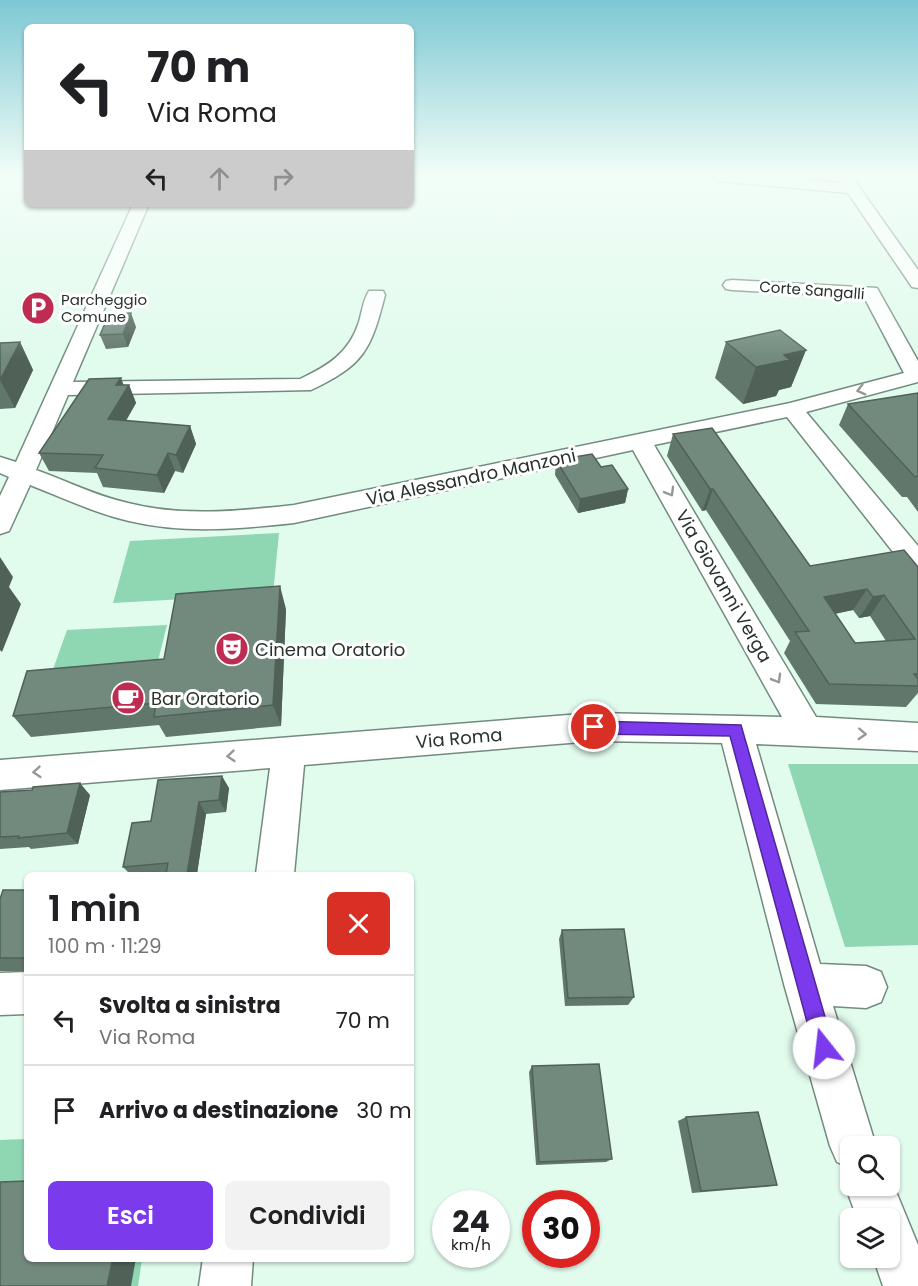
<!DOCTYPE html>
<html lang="it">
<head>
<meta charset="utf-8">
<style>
  body { margin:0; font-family:Poppins,sans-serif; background:#f2f2f2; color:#202124; height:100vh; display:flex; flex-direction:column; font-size:22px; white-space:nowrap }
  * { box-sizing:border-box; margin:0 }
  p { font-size:20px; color:#757577 }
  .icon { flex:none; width:33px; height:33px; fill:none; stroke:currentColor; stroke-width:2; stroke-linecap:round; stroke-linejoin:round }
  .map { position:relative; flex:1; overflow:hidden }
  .panel { position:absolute; left:24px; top:872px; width:390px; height:390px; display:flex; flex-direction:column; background:#fff; border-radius:9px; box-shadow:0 2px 4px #0004 }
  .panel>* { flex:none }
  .hud { position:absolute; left:24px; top:24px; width:390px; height:183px; border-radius:9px; box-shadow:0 2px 4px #0004; background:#fff; color:#202124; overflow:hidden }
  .controls { position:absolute; left:840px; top:1136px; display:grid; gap:12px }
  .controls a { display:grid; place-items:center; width:60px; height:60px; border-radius:9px; background:#fff; box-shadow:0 2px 4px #0004; font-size:30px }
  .speed { position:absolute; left:432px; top:1190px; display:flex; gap:12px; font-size:30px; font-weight:700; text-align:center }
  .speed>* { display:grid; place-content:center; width:78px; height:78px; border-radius:50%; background:#fff; box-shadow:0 2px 4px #0004; line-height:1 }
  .speed small { font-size:15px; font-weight:400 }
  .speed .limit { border:9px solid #d22; background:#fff; color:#111 }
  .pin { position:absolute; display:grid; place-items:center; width:51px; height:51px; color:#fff; margin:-26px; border:3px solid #fff; border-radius:50%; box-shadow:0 2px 6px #0007 }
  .me { position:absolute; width:66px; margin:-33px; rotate:344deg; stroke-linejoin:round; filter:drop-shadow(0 0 4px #0008) }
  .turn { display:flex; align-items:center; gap:21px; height:126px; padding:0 24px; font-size:27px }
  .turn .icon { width:78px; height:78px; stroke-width:2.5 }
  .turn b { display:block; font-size:42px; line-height:51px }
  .lanes { display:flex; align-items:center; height:57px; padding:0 24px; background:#0003; justify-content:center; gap:30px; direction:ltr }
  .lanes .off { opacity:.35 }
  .round { display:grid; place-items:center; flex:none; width:63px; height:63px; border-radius:9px; background:#f2f2f2 }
  .head { display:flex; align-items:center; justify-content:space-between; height:102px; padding:0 24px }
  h1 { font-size:36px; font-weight:600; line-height:45px }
  .cta { display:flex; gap:12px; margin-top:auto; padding:12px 24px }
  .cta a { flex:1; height:69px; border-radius:9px; background:#7c3aed; color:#fff; font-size:24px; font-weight:600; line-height:69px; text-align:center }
  .cta a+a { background:#f2f2f2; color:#202124 }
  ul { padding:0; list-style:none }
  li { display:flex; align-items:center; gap:18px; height:90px; padding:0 24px; border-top:2px solid #e0e0e0 }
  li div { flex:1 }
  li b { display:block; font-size:22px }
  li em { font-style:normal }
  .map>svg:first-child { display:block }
  .green { fill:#8fd6b3 }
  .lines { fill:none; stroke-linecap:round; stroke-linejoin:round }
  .street-casing { stroke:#738b7e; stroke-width:3 }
  .street { fill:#fff; fill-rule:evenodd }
  .wall { fill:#62776c; fill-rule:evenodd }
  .shaded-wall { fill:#506158 }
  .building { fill:#728a7e; stroke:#506158; stroke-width:1.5; fill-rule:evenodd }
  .oneway { stroke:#949996 }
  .route { fill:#7c3aed; stroke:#51269a; stroke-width:1.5 }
  .labels { text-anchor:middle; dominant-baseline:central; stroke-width:6; stroke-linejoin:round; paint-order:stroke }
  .far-street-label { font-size:15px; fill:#29332e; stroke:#fff }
  .far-poi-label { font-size:15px; fill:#29332e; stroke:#fff; text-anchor:start }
  .street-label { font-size:18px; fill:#29332e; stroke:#fff }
  .poi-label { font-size:18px; fill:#29332e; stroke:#fff; text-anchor:start }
</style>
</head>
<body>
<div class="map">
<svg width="918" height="1286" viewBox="0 0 918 1286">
  <rect width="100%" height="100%" fill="#e1fbed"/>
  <path class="green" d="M279,533L273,594L113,603L130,541Z
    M167,625L156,669L51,675L67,630Z
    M788,764H918V945L845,947Z
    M27,1139V1258L142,1259L138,1286H0V1140Z"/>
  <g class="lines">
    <defs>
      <path id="street" d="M711,177H773L841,183L837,177H852L918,270V288L912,287L848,193L718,181Z
        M133,204H149L73,382L300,379C328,366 349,353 359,322C362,312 363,300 369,291H383L385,295C371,350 364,365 311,390L68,395L36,470C67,481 96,496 128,503C182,517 239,511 294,505L790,403L904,373L864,297L732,290L726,289L723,285L726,281L732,280L877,288L918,361V382L806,412L918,546V574L908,571L787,417L654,445L816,717L918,723V751L756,744L820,964L866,966L881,972L887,987L881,1002L866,1008L833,1006L876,1146H850V1168L837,1162L830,1146L784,984L722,743L594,741L304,765L294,874H256L270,768L0,790V760L594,713L782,717L633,450L294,523C239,529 183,534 129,521C95,513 63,498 30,485L9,531L0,534V496L9,477L0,473V457L16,462Z
        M27,972V1014L0,1015V973Z
        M850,1172V1185H890V1177L918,1245V1286H883L873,1257H890V1218H857L845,1185Z
        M203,1258H253L251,1286H199Z"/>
    </defs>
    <use href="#street" class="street-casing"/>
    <use href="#street" class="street"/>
  </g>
  <path class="wall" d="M136,327L128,347L106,349L100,335Z
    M20,342L33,370L15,408L0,409V343Z
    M726,342L806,350L791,387L779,390L776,396L743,404L715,378Z
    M123,385H129L136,403L126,421L190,426L196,444L183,473L175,471L164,493L103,487L97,473L49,471L39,453Z
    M918,393V512L907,497H902L839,425L848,404Z
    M673,434L810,566L918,567V693L906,707L816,704L784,653L790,641L706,510L702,511L667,456ZM853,610L859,618L870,616L886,641L855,643L835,614Z
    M556,460L601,467L628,489L625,503L578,513L555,475Z
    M286,609L281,726L166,737L159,725L31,737L13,716L164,659Z
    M229,788L226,812L206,814L197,874H130L123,867L151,821Z
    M0,792L90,795L78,844L31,849L29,847L0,849Z
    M27,890V971H0V899Z
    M562,930L634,997L628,1005L565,1006L559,939Z
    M532,1066L612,1159L606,1162L536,1165L529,1072Z
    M686,1117L777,1185L765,1187L692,1193L678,1121Z"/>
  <path class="shaded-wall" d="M131,313L136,327L128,347L123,334Z
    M20,342L33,370L15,408L0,380Z
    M806,350L791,387L779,390L776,396L743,404L756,367L784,355Z
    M121,378L126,391L129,385L136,403L116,437L108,419L116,385Z
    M190,426L196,444L183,473L176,455Z
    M168,453L175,471L164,493L157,475Z
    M628,489L625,503L578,513L580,499Z
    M710,489H713L706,510L702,511Z
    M0,557L13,577L9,587L21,604L2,652L0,650Z
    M280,586L286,609L281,726L273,705Z
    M867,589L853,610L812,618L824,597Z
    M884,595L870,616L859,618L873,597Z
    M222,776L229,788L226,812L219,800Z
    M80,783L90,795L78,844L67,833Z
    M199,802L206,814L197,874H187Z
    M113,1258H136L131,1286H107Z"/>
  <path class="building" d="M131,313L123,334L100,335L109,314Z
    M780,330L806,350L784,355L790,360L756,367L726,342Z
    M20,342L0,380V343Z
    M121,378L116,385H129L108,419L190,426L176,455L168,453L157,475L95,468L103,455L39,453L89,379Z
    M918,393V476L915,477L848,404Z
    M712,428L810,566L904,550L918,567V674H914L918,679V686L829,684L795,632L809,631L713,489H710L673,434ZM867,589L873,597L884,595L915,639L855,643L824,597Z
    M592,454L601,467L612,465L628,489L580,499L556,460Z
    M280,586L273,705L154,717L156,703L13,716L27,671L164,659L176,594Z
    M222,776L219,800L199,802L187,874H166L168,863L123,867L132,823L151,821L158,780Z
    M80,783L67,833L18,838L19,836L0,837V792L32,790L33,787Z
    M3,890H27V958H0V899Z
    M624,929L634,997L568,998L562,930Z
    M599,1064L612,1159L539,1162L532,1066Z
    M758,1112L777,1185L701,1191L686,1117Z
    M27,1181V1258H113L107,1286H0V1182Z"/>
  <defs><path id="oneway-chevron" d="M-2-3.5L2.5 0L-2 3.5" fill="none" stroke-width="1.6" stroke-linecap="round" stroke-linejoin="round" transform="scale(1.5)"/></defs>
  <g class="oneway">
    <use href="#oneway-chevron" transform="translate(861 390) rotate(165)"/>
    <use href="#oneway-chevron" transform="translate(670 492) rotate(60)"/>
    <use href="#oneway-chevron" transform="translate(777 679) rotate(60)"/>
    <use href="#oneway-chevron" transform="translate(862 734) rotate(3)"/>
    <use href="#oneway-chevron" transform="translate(231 756) rotate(175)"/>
    <use href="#oneway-chevron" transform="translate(37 772) rotate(175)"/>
  </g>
  <linearGradient id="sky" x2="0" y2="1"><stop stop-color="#7dc8d4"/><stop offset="0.49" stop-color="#f2fdf7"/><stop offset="1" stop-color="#f2fdf7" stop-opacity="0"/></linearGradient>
  <rect width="918" height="358" fill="url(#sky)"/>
  <path class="route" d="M594,721L741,725L834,1048L831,1055L824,1058L817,1055L814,1048L730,736L594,734L589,732L586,727L589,723Z"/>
  <defs>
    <symbol id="parking-disc" viewBox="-11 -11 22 22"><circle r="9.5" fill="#be2d51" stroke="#fff"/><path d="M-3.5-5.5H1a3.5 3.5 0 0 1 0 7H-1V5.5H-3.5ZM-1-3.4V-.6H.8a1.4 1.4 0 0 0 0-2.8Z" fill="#fff"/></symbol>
    <symbol id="theatre-disc" viewBox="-11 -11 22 22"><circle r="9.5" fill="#be2d51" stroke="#fff"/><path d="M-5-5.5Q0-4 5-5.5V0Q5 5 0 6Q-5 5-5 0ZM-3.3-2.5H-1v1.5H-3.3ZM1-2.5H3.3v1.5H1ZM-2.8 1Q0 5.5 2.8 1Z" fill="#fff"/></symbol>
    <symbol id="cafe-disc" viewBox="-11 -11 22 22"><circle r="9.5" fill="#be2d51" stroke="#fff"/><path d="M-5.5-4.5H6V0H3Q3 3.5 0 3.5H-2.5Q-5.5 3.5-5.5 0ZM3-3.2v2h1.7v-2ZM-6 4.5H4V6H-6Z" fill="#fff"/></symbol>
  </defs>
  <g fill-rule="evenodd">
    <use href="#parking-disc" x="19" y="289" width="38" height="38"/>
    <use href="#theatre-disc" x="213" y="630" width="38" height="38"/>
    <use href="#cafe-disc" x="109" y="679" width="38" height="38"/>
  </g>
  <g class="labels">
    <g class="far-street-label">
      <text transform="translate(812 290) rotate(4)">Corte Sangalli</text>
    </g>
    <g class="far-poi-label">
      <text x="61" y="299">Parcheggio<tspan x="61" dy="17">Comune</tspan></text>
    </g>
    <g class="street-label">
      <text transform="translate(471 477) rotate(-12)">Via Alessandro Manzoni</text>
      <text transform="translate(724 586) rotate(60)">Via Giovanni Verga</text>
      <text transform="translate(459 738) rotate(-5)">Via Roma</text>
    </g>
    <g class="poi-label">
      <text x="255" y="649">Cinema Oratorio</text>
      <text x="151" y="698">Bar Oratorio</text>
    </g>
  </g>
</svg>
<div class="controls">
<a><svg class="icon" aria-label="search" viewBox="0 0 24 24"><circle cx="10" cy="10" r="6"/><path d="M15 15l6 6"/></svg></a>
<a><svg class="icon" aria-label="layers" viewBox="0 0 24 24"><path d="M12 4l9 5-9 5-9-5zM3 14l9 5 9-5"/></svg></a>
</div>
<div class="speed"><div>24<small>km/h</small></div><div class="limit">30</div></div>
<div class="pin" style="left:594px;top:727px;background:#d93025"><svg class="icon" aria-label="arrive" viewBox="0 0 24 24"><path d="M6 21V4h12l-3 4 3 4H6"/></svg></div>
<svg class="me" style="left:824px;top:1048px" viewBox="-20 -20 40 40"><circle r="19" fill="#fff"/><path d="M0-13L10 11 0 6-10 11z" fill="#7c3aed"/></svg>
<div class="hud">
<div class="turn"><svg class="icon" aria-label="left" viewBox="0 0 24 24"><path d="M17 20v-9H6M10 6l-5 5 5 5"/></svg><div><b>70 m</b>Via Roma</div></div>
<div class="lanes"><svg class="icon" aria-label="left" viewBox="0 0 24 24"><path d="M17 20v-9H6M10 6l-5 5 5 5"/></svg><svg class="icon off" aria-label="ahead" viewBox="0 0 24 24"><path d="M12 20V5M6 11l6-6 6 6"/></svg><svg class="icon off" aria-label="right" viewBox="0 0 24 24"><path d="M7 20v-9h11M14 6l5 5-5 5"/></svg></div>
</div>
<section class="panel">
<div class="head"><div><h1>1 min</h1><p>100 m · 11:29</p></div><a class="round" style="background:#d93025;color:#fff"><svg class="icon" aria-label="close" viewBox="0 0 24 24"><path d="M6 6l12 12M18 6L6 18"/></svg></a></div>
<ul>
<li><svg class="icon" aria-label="left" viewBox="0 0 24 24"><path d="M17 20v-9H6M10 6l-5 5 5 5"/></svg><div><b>Svolta a sinistra</b><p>Via Roma</p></div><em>70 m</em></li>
<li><svg class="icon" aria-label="arrive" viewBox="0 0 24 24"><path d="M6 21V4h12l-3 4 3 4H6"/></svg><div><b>Arrivo a destinazione</b></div><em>30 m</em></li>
</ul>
<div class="cta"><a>Esci</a><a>Condividi</a></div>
</section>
</div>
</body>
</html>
